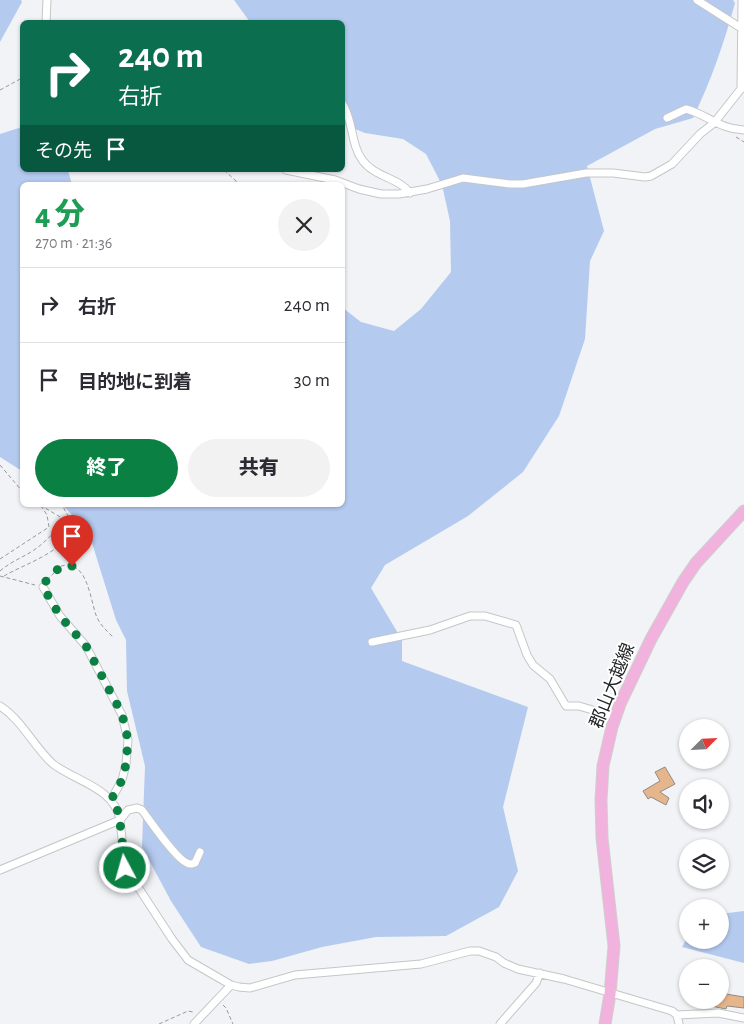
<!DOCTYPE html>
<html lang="ja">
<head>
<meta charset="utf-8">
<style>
  body { margin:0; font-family:"Alegreya Sans","Noto Sans JP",sans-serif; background:#f2f2f3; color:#2b2b33; height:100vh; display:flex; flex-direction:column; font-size:19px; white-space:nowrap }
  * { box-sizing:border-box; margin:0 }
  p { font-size:16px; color:#7c7c81 }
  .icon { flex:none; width:28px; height:28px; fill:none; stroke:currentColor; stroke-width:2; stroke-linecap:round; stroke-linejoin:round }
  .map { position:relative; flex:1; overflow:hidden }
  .details { position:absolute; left:20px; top:182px; width:325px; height:325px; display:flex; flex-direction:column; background:#fff; border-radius:8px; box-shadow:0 1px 4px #0004 }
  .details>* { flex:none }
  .guide { position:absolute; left:20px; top:20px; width:325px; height:152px; border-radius:8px; box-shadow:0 1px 4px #0004; background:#0b6e4f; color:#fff; overflow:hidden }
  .needle { width:32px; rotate:66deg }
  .buttons { position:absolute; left:679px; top:719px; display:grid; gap:10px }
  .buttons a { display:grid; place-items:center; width:50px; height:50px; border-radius:50%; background:#fff; box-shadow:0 1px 4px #0004; font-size:25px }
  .pin { position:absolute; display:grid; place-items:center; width:42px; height:42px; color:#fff; margin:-51px -21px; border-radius:50% 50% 50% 0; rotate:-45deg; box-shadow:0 0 5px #0007 }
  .pin .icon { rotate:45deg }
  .me { position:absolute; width:55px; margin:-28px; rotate:354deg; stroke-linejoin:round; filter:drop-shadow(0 0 4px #0008) }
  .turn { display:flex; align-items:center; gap:18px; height:105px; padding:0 15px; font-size:22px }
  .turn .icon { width:65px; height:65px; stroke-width:2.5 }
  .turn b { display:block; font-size:35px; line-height:42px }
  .then { display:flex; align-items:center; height:48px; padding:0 15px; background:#0003; gap:10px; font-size:19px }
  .round { display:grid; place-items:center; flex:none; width:52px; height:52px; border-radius:26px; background:#f2f2f3 }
  .headline { display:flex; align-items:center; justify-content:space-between; height:85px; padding:0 15px }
  h1 { font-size:30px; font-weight:800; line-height:38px; color:#1e9e55 }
  .button { display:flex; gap:10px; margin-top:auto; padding:10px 15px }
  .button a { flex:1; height:58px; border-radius:30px; background:#0b8043; color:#fff; font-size:20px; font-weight:800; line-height:58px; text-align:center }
  .button a+a { background:#f2f2f3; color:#2b2b33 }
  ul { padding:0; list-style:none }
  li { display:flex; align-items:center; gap:15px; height:75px; padding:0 15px; border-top:1px solid #e1e1e2 }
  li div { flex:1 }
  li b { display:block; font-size:19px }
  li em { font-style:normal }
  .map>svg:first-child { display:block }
  .green { fill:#b4caef }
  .building { fill:#e7b58b; stroke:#8e8b88 }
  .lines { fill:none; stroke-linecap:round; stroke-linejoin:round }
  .street-casing { stroke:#c4c6c9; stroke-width:9 }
  .primary-casing { stroke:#cfcfcf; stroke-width:13 }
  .path { stroke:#989a9d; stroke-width:1; stroke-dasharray:4 2.5; stroke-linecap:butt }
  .street { stroke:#fff; stroke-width:7 }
  .primary { stroke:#f1b2dd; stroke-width:11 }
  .route { stroke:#0b8043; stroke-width:9; stroke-dasharray:0 16.2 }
  .labels { text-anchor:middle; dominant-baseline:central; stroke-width:4; stroke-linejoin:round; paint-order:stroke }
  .street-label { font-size:18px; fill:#242526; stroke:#fff }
</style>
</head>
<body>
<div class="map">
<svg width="744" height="1024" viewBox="0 0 744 1024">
  <rect width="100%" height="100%" fill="#f1f3f7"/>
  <path class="green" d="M0,0H21L22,2L0,42Z
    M234,0H733L735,3C724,43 711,81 693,118L655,129L587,166L604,231L590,261L585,339L559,416L523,472L468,516L385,565L371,588L402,640V661L528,707L503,807L518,871L499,907L446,936L376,937L322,947L272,961L249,964L201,947L171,901L142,847L145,766L127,691L126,640L116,620L88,530L62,505H342L343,308L361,322L394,331L421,309L451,272L450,221L442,185L426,154L403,139L365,133L343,124L342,22H250Z
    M22,127V170H68L72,185H22V471L0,457V134Z
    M744,911V963L682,947L687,938L688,940H720V914Z"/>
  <path class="building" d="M665,767L675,784L660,792L669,798L666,805L651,797L648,799L643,791L660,781L655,772Z
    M720,993L744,997V1008L727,1006L726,1009L701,1004L702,1000H720Z"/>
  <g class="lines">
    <defs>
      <path id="street" d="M697,0L741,28
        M46,22L47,0
        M741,89L742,0
        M342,103C354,121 350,144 363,161C375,177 399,178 410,193
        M667,118L686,109C708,115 719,129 744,130
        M286,170L335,180L359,189L381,194H399L427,189L463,178L510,184H523L586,173H613L645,177L651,176L672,164L700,134L714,123L744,85
        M43,587L60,616L86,646L122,715L128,740L126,764L122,780L111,800
        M372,642L430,630L470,616H485L516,625L527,655L533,665L550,679L566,706H579L616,717
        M0,706C22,720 34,747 53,764C75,781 115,788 120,820
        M120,820L128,810L137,808L142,810C151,822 176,859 187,863C191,865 191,864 195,863L200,852
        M0,870L120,820L125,867L172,939L188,960L231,985
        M677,1015L718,1013L744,1018
        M194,1024L231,985L239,987L250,988L295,975L421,964L470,951H479L496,957L504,963L518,969L564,979L672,1011L677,1015L679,1024
        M500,1024L536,983L540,973"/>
      <path id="primary" d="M605,1024L610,994L614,946L602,838L601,800L603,766L612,727L620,704L651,639L683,582L696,563L744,511"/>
    </defs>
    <use href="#street" class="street-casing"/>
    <use href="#primary" class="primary-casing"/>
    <path class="path" d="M0,90L22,78
      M736,137L744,142
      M224,170L236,181L238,185
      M0,465L22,491
      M40,505L72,524
      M0,559L49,527L47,515L41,506
      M0,571C10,562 22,558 34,550C46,542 55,531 65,520
      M0,576L35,585
      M4,576C24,564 68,551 73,525L62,505
      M47,580L61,566C87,559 90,598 96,615C99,624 106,630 113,637
      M223,1005L226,1008L233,1024
      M159,1024L188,1011L193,1012"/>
    <use href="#street" class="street"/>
    <use href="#primary" class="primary"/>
  </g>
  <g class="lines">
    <path class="route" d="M72,566H61L46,581L43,587L60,616L86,646L122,714L128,740L126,764L122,780L111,800L119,813L125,868"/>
  </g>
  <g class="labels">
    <g class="street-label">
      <text transform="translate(613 686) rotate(-68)">郡山大越線</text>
    </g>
  </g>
</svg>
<div class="buttons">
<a><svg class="needle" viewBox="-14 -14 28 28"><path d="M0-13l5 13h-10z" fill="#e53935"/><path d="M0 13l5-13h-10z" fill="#7c7c81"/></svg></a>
<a><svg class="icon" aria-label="sound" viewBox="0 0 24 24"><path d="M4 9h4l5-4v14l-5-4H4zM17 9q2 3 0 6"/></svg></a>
<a><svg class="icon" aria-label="layers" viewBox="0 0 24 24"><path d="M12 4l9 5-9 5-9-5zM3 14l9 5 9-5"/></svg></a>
<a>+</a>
<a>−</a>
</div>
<div class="pin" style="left:72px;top:566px;background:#d93025"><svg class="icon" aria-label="arrive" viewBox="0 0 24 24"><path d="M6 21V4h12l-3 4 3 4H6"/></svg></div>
<svg class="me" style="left:125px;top:868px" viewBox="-20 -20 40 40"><circle r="17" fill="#0b8043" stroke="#fff" stroke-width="3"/><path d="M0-11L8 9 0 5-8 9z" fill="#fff"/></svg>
<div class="guide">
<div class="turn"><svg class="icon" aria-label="right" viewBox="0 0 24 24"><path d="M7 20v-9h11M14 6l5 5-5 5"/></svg><div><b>240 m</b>右折</div></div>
<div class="then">その先<svg class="icon" aria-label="arrive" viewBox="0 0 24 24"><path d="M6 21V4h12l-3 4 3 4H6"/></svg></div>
</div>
<section class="details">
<div class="headline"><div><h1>4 分</h1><p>270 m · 21:36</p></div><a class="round"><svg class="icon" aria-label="close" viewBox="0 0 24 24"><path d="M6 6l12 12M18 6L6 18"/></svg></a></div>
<ul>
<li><svg class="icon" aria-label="right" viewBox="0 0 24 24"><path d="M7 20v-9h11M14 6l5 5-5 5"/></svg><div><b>右折</b></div><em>240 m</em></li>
<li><svg class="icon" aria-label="arrive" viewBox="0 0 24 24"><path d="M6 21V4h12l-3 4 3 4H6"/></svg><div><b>目的地に到着</b></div><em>30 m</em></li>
</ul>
<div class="button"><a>終了</a><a>共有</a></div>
</section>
</div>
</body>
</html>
